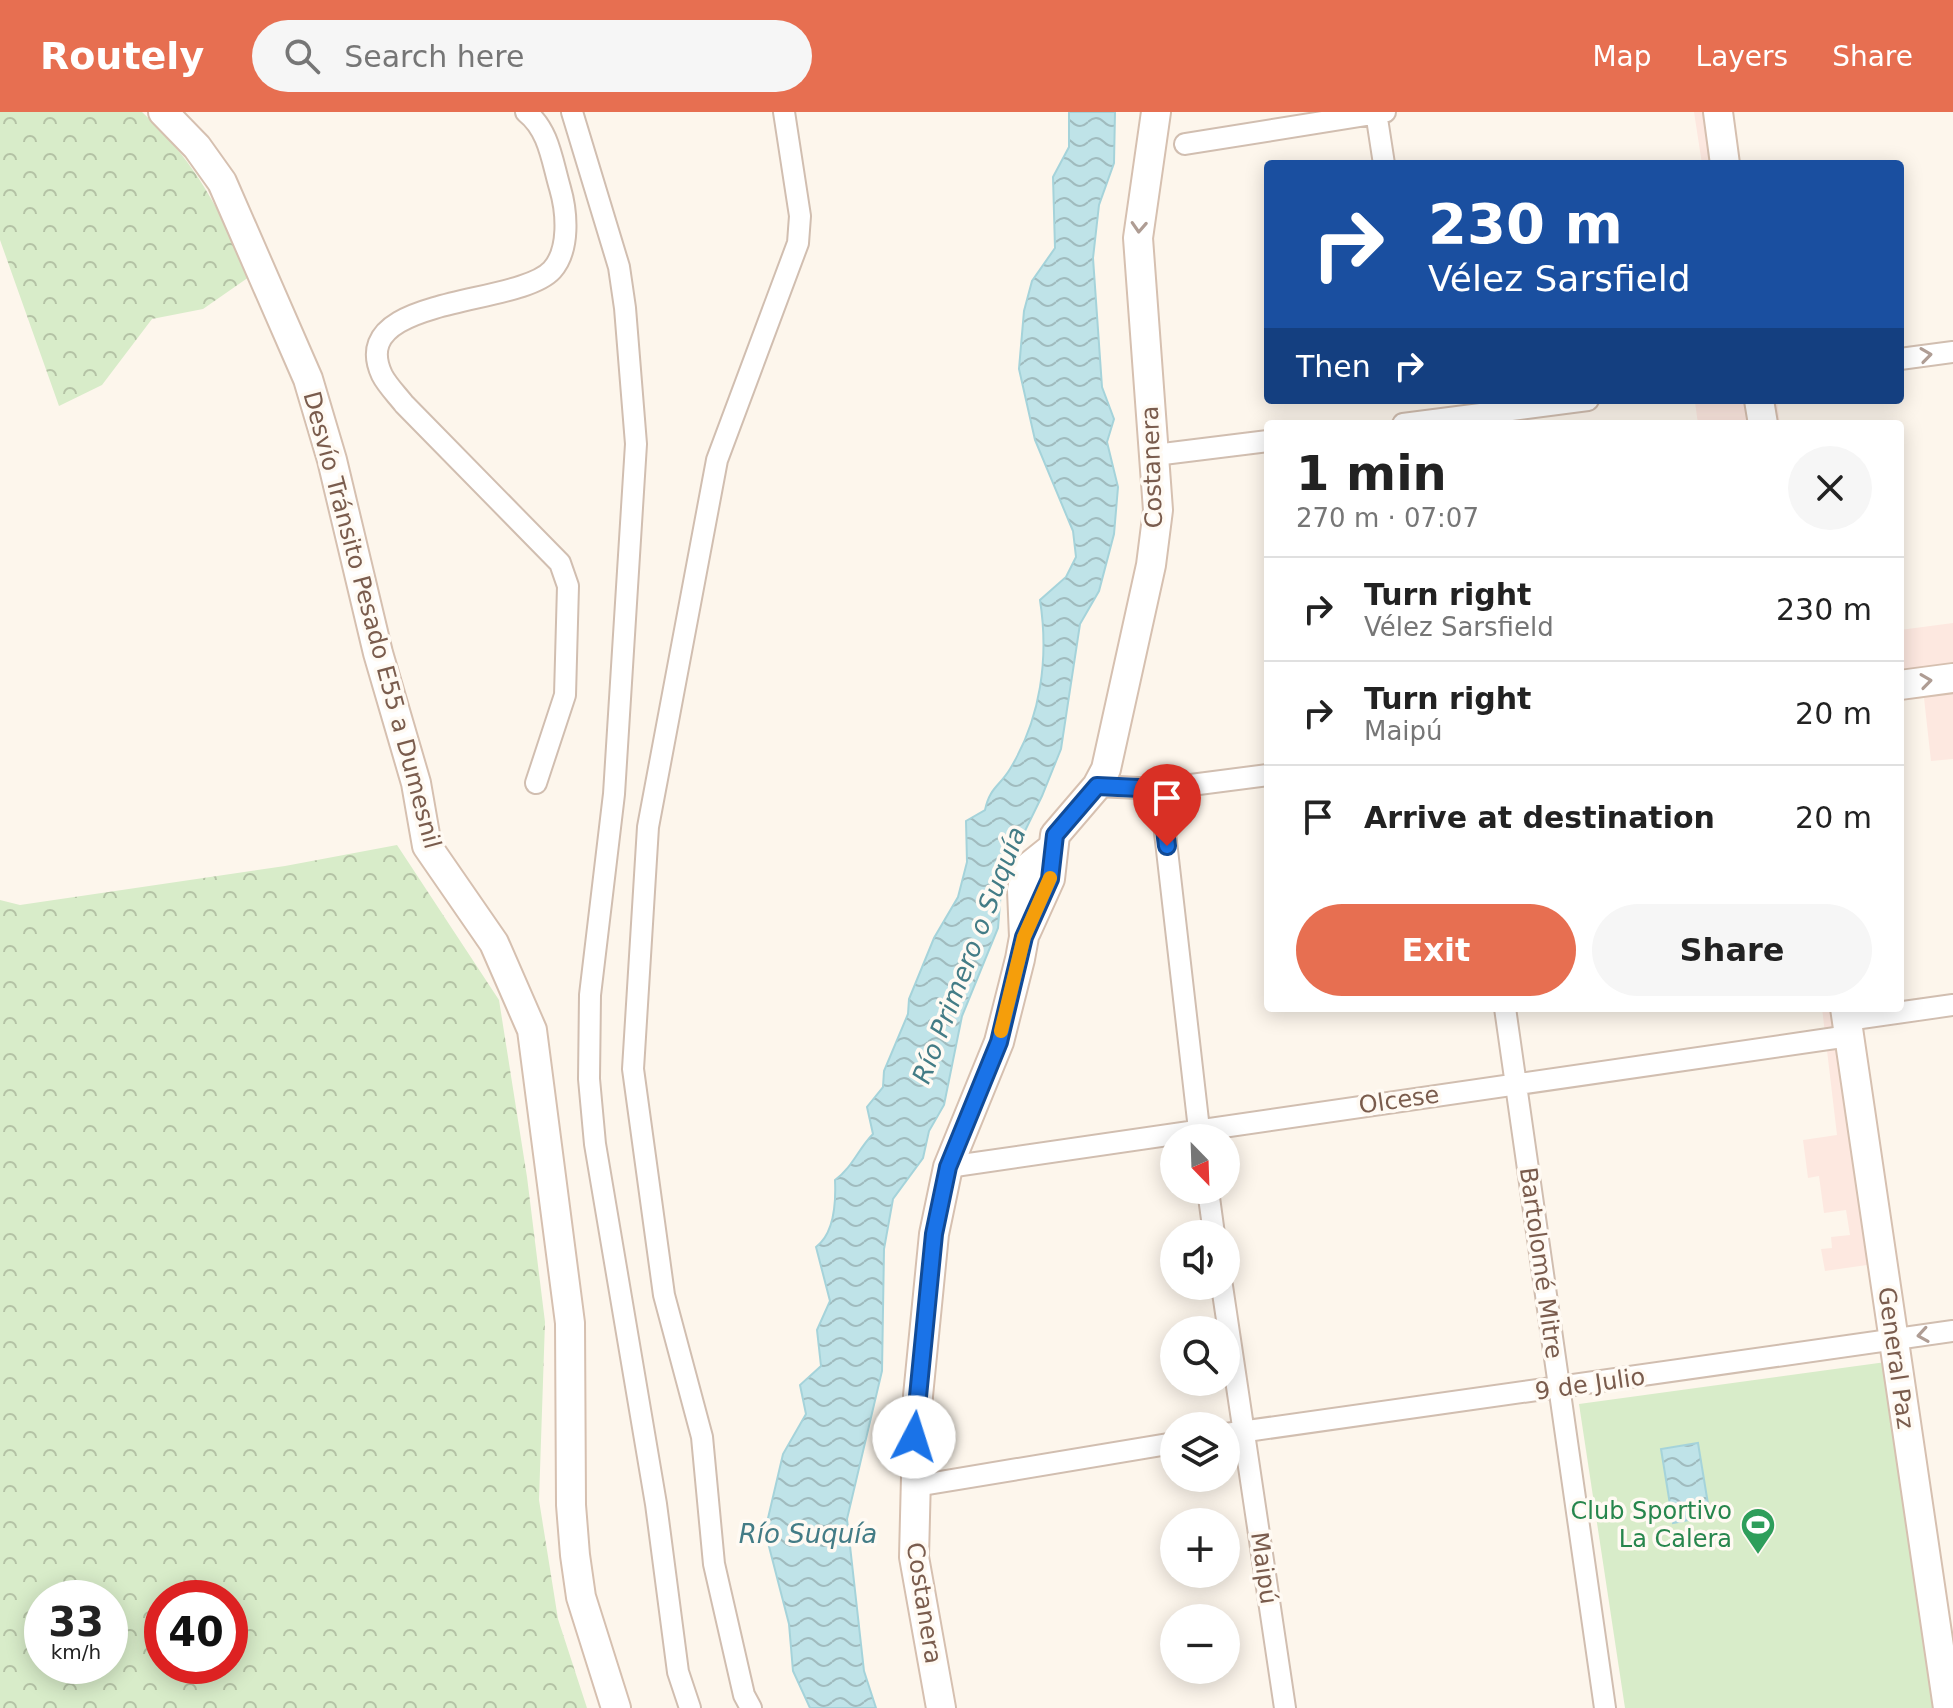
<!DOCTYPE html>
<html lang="en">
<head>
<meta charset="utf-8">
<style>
  body { margin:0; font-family:"DejaVu Sans",sans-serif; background:#f6f6f6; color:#222; height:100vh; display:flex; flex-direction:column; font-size:30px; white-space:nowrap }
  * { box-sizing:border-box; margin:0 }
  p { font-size:26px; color:#767676 }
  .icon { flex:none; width:44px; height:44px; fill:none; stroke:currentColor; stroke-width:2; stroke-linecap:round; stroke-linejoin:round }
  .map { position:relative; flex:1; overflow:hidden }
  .sheet { position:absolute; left:1264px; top:308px; width:640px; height:592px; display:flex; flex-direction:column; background:#fff; border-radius:8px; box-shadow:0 4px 20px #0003 }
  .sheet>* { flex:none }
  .guide { position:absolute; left:1264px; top:48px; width:640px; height:244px; border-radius:8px; box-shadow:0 4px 20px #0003; background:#1a4fa0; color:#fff; overflow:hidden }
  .needle { width:52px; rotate:157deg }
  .fabs { position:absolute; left:1160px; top:1012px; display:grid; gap:16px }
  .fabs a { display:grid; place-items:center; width:80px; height:80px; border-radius:50%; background:#fff; box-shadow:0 4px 20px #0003; font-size:40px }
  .speed { position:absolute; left:24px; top:1468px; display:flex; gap:16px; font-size:40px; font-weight:700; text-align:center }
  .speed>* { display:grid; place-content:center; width:104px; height:104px; border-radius:50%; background:#fff; box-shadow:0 4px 20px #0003; line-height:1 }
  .speed small { font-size:20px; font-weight:400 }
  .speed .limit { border:12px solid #d22; background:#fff; color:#111 }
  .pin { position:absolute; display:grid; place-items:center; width:68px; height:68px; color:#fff; margin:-82px -34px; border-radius:50% 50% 50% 0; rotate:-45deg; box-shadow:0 0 8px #0007 }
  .pin .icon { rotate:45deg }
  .me { position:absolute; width:88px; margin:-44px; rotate:5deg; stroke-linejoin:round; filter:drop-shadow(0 0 6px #0008) }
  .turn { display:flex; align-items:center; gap:28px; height:168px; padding:0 32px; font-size:36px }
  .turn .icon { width:104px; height:104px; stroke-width:2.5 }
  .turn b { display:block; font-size:56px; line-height:68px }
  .then { display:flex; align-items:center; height:76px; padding:0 32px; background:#0003; gap:16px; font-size:30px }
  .round { display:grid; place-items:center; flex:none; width:84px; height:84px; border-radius:42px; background:#f6f6f6 }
  .overview { display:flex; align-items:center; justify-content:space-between; height:136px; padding:0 32px }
  h1 { font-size:48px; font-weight:600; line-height:60px }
  .action { display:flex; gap:16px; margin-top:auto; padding:16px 32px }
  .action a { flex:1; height:92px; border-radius:48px; background:#e76f51; color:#fff; font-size:32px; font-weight:600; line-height:92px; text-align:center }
  .action a+a { background:#f6f6f6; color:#222 }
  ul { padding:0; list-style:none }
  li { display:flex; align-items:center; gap:24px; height:104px; padding:0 32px; border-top:2px solid #e0e0e0 }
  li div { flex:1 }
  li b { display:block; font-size:30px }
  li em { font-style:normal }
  header { display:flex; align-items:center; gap:48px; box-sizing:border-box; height:112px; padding:0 40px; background:#e76f51; color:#fff }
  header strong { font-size:38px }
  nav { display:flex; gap:44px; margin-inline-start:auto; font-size:28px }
  .search { width:560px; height:72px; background:#f6f6f6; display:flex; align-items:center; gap:20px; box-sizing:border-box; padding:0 28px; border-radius:44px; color:#767676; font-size:30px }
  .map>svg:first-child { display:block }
  .commercial { fill:#fde8e0 }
  .grass { fill:#d8ecc9 }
  .forest { fill:url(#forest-crowns); fill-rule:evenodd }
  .water { fill:url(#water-waves); stroke:#a5d3da; stroke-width:2 }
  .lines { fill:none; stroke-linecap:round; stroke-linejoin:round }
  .street-casing { stroke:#d1beb0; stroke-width:24 }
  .secondary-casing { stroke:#d6c0b0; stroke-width:32 }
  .street { stroke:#fff; stroke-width:20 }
  .secondary { stroke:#fff; stroke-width:28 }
  .oneway { stroke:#af9d94 }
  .route-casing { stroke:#114b97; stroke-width:20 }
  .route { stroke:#1a73e8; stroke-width:14 }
  .slow { stroke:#f59e0b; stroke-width:14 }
  .labels { text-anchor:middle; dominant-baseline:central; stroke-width:7; stroke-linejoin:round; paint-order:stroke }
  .street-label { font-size:24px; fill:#7a5c4d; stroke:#fffaf3 }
  .leisure-label { font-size:24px; fill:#27864d; stroke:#fffaf3; text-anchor:end }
  .water-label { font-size:26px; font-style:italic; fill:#437c86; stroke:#fffaf3 }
</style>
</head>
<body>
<header>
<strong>Routely</strong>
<div class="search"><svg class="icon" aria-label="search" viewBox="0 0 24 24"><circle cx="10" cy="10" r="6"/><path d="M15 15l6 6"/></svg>Search here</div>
<nav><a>Map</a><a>Layers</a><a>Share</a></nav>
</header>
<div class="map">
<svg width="1953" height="1596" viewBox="0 0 1953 1596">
  <defs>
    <pattern id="forest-crowns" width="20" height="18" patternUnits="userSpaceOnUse" patternTransform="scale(2)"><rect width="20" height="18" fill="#d8ecc9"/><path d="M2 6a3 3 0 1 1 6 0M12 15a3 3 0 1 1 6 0" fill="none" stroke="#b4c2a5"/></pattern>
    <pattern id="water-waves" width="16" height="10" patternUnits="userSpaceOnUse" patternTransform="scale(2)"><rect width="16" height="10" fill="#bfe3e8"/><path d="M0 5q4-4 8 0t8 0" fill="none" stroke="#a0bbbe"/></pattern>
  </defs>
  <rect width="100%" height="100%" fill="#fdf6ec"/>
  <path class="commercial" d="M1694,0H1729L1738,52H1702Z
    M1711,288H1777L1780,312H1698L1695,290Z
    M1953,511V647L1931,649L1924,586L1900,589V518Z
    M1822,896H1857L1895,1149L1825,1159L1821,1137L1832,1136L1831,1125L1850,1123L1846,1098L1824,1101L1819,1064L1808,1066L1803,1028L1837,1023Z"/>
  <path class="grass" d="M1886,1250L1935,1596H1625L1579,1292Z"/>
  <path class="forest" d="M0,0H142C196,50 220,98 249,165L203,197L152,207L102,273L59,294L0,128Z
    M397,733L499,888L527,1065L545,1210L539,1388L558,1507L587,1596H0V788L20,793L285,754ZM42,1486H110V1554H42ZM162,1486H230V1554H162Z"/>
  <path class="water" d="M1069,0H1115L1114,51L1099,93L1093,146L1102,275L1114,307L1107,330L1118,375L1114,422L1099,479L1080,512L1061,637L1042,684L1002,766L998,816L962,904L944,993L929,1019L923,1046L893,1087L884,1137L882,1259L847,1407L864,1559L876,1596H810L793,1559L789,1512L765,1419L783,1342L806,1302L800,1273L821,1254L817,1218L830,1189L816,1135C835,1121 836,1090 835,1068C853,1055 858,1037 873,1022L867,995L883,975L884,959L908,902L909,887L934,826L958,785L967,750L966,709L985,698C990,675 999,675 1010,657C1041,606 1049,546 1040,488L1066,465L1076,445L1073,419L1035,328L1019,257L1024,199L1032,169L1055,136L1053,65L1069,35Z
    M1698,1331L1710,1404L1673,1411L1661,1337Z"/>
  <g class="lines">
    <defs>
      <path id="street" d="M526,0C549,18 552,49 560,76C567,100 570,138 552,158C518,195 345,183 382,263C387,273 397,283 404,292L560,451L568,474L565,583L536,671
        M572,0L619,155L625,196L636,332L614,682L590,883L589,967L595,1032L656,1392L678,1560L690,1596
        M1376,0L1384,52
        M1185,32L1385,0
        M1900,247L1953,240
        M1403,312L1588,288
        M1155,343L1268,329
        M1097,674L1160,677L1268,663
        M1160,677L1200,1026
        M1505,896L1605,1596
        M1847,908L1953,893
        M948,1055L1849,924
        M1208,1078L1214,1122
        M1222,1174L1285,1596
        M1226,1322L1953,1219
        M916,1374L1174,1331
        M751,1596L744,1583L714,1452L702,1325L664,1183L633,957L648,715L717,348L798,131L800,104L784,0"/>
      <path id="secondary" d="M163,0L197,35L222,70L308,267L332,348L378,541L416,671L427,734L494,831L532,918L570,1211L571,1393L575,1443L581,1485L616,1596
        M1718,0L1725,52
        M1759,288L1763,312
        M1900,573L1953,566
        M1026,820L1050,767L1055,723L1097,674L1106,657L1151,453L1158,398L1138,126L1156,0
        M1845,896L1948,1596
        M941,1596L914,1445L918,1284L934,1122L948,1055L999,930L1020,847L1024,825L1022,778L1026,757L1051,737"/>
    </defs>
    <use href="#street" class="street-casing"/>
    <use href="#secondary" class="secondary-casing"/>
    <use href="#street" class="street"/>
    <use href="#secondary" class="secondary"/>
  </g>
  <defs><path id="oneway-chevron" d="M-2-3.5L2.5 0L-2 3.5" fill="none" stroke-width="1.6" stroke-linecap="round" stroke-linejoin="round" transform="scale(2)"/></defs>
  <g class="oneway">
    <use href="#oneway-chevron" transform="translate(1139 115) rotate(93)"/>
    <use href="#oneway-chevron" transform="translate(1926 243) rotate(-8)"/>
    <use href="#oneway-chevron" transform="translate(1926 569) rotate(-8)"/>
    <use href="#oneway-chevron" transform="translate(1923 1223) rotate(171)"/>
  </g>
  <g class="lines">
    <defs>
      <path id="route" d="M914,1325L934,1122L948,1055L999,930L1024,825L1050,767L1055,723L1097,674L1160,677L1167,734"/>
    </defs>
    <use href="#route" class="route-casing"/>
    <use href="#route" class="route"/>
    <path class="slow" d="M1001,919L1024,825L1050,766"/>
  </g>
  <defs>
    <symbol id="stadium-pin" viewBox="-11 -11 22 30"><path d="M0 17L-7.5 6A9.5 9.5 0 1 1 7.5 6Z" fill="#2e9e5b" stroke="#fffaf3"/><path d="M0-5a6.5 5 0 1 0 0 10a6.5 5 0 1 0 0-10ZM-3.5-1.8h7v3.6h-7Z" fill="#fff"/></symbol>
  </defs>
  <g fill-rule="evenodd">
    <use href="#stadium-pin" x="1738" y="1393" width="40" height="54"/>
  </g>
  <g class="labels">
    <g class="street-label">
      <text transform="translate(1152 355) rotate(-92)">Costanera</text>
      <text transform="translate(372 508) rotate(75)">Desvío Tránsito Pesado E55 a Dumesnil</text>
      <text transform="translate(1399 988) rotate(-8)">Olcese</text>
      <text transform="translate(1541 1151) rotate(82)">Bartolomé Mitre</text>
      <text transform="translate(1896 1246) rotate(82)">General Paz</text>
      <text transform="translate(1590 1272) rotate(-8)">9 de Julio</text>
      <text transform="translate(1264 1456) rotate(82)">Maipú</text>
      <text transform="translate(924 1491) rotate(81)">Costanera</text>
    </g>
    <g class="leisure-label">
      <text x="1732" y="1399">Club Sportivo<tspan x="1732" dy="28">La Calera</tspan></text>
    </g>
    <g class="water-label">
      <text transform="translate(969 843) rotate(-69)">Río Primero o Suquía</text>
      <text x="808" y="1422">Río Suquía</text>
    </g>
  </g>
</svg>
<div class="fabs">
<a><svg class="needle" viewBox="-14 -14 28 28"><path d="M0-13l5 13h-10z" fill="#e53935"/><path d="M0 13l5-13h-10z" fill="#767676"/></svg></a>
<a><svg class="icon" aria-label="sound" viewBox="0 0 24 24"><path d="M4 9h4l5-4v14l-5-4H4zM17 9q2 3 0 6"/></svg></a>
<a><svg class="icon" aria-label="search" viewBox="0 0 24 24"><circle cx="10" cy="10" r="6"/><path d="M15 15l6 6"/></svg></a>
<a><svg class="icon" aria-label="layers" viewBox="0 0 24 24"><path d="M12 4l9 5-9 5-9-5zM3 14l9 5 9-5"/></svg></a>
<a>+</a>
<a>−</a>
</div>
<div class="speed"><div>33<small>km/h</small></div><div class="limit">40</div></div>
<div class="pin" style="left:1167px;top:734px;background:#d93025"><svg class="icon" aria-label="arrive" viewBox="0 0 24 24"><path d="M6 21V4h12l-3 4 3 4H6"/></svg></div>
<svg class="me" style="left:914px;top:1325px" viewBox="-20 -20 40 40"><circle r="19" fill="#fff"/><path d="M0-13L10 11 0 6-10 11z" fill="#1a73e8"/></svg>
<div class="guide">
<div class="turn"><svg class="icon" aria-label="right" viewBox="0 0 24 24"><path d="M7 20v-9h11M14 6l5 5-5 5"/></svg><div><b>230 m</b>Vélez Sarsfield</div></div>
<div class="then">Then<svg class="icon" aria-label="right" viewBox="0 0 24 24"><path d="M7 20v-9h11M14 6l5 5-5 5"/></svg></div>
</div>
<section class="sheet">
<div class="overview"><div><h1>1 min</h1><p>270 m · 07:07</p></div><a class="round"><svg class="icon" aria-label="close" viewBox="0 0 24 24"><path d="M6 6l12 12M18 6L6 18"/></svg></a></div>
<ul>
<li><svg class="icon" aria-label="right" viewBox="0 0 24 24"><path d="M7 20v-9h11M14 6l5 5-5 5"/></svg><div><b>Turn right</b><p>Vélez Sarsfield</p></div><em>230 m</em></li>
<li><svg class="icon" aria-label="right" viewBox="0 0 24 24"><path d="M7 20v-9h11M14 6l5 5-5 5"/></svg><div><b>Turn right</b><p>Maipú</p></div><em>20 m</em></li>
<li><svg class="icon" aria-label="arrive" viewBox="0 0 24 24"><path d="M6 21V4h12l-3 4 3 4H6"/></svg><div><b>Arrive at destination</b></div><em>20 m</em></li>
</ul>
<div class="action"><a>Exit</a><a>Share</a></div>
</section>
</div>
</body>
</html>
